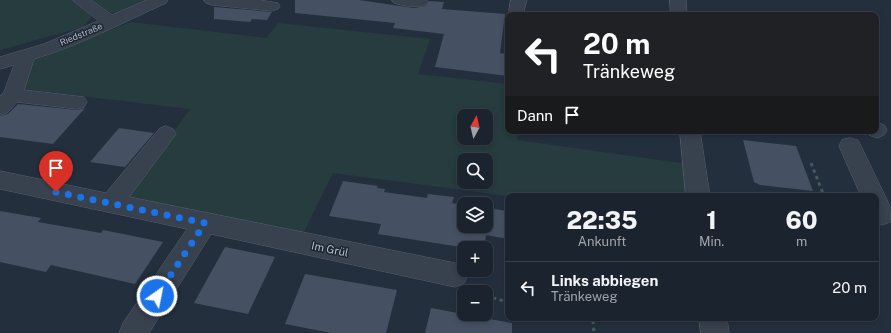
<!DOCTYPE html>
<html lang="de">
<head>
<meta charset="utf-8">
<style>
  body { margin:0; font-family:"Public Sans",sans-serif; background:#242b36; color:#f1f3f6; height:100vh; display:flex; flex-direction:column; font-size:15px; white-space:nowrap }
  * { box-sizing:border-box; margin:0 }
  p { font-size:13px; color:#a0a4aa }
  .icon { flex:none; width:22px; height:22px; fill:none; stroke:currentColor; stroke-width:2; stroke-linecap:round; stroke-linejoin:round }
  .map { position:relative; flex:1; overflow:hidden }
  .sheet { position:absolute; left:505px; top:193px; width:374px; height:128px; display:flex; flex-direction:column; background:#1b232e; border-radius:8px; box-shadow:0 2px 6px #0003,0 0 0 1px #39404a }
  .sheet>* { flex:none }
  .banner { position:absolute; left:505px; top:12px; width:374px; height:122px; border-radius:8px; box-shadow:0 2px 6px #0003,0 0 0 1px #39404a; background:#202124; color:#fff; overflow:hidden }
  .needle { width:26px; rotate:8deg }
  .controls { position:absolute; left:457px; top:109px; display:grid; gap:8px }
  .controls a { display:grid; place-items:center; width:36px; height:36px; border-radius:8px; background:#1b232e; box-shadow:0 2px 6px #0003,0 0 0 1px #39404a; font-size:20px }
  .pin { position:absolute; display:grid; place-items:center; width:34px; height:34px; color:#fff; margin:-41px -17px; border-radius:50% 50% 50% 0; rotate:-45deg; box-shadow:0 0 4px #0007 }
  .pin .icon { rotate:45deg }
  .me { position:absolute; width:44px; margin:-22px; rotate:33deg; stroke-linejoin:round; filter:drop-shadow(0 0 3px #0008) }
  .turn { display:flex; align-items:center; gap:14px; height:84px; padding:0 12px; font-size:18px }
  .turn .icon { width:52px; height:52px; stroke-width:2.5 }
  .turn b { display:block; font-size:28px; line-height:34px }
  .then { display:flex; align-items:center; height:38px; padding:0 12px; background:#0003; gap:8px; font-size:15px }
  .eta { display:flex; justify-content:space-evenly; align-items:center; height:68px; text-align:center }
  .eta b { font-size:24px; font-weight:800; line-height:28px }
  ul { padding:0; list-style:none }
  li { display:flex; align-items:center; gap:12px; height:52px; padding:0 12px; border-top:1px solid #39404a }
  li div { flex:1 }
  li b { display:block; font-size:15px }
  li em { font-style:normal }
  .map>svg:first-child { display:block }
  .green { fill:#263c3f; fill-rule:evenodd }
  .building { fill:#455162 }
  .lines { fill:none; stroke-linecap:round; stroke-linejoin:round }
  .minor-casing { stroke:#565f6c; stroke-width:1 }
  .path { stroke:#44595c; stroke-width:3; stroke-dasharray:3.5 3.5; stroke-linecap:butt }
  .minor { fill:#38414e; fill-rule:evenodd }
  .route { stroke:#1a73e8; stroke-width:7; stroke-dasharray:0 12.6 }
  .labels { text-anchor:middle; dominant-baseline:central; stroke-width:3; stroke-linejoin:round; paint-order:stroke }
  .far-street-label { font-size:9px; fill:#b4bcc9; stroke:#1d2633 }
  .street-label { font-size:11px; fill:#b4bcc9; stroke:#1d2633 }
</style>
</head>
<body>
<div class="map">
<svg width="891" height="333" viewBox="0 0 891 333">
  <rect width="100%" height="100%" fill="#242f3e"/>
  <path class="green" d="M0,0H73L93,15L83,27L0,50Z
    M92,0H152L121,13H110Z
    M131,22L266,38L278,23L430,39L418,74L508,84V131H518L517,140L688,164L692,196H508L333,173L302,236L126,198L190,109L21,89L29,64L35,59ZM464,116H486V138H464ZM464,160H486V182H464Z"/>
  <path class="building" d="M295,0H359L414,8L426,6L429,1L444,2L442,9L505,14L500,53L508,54V76L435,67L444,34L393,28L395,23L295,13Z
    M214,7L272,12L267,20L252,19L250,22L214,19Z
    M18,104L77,110L85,108L53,144L0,137V116L8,114Z
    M119,128L154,133L125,167L90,162Z
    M743,140L796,146L813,191L760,185L754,182Z
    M343,181L378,186L377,188L385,189L384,192L427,198L428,194L454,197L452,203L464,205V226H486V208L508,211V239L486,235L484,248H467L378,234L381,224L329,216Z
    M0,211L41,218L38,222L101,233L103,230L163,242L135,284L51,265L46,272L0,262Z
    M225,247L275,257L248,314L194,303Z
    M305,274L397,290L386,333H331L285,324Z
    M431,308L512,323V333H425Z"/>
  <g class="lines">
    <defs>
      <path id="minor" d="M73,0H91L112,15L147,0H168L166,3C122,23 80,45 34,59L24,90L84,97L87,102L84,107L77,109L17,102L7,113L0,115V96L4,92L14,65L0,69V57L44,44L98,21Z
        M204,0H260L278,3L280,6L278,9L272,11L212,5L206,3Z
        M392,0H427L428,2L426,5C416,8 404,6 394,3Z
        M511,0H527L523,14H511L509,11Z
        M670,0H686L687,15H671Z
        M876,122L884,125L887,130L884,135L877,138L869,135L866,131H876Z
        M166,126L173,129L176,134L129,197L455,263L464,267V270H466L468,275L464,283L455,287L211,234L149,333H119L123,323L187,229L0,189V171L106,193L159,129Z
        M680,131H700L710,196H686Z
        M850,138L858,140L888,202L891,209L890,222L882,225L876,223V196H861L839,146L842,140Z
        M699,318H727L729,333H701Z"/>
    </defs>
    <use href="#minor" class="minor-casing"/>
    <path class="path" d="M811,163L824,196
      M486,296L508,302
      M579,318L593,321L594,333"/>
    <use href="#minor" class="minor"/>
  </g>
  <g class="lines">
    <path class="route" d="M56,192L205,223L157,296"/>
  </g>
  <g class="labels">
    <g class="far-street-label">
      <text transform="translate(81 34) rotate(-23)">Riedstraße</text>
    </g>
    <g class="street-label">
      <text transform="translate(330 249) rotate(12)">Im Grül</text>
    </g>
  </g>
</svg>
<div class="controls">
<a><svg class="needle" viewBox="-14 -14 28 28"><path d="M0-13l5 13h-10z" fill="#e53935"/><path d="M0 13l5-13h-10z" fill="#a0a4aa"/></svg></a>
<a><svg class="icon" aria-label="search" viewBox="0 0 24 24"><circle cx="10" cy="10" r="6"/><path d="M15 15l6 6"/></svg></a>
<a><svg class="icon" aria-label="layers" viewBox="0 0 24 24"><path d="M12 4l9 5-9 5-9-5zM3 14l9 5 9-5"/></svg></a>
<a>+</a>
<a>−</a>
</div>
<div class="pin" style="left:56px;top:192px;background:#d93025"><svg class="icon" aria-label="arrive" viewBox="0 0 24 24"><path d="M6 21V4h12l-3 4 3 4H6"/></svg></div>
<svg class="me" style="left:157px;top:296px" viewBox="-20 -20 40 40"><circle r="17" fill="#1a73e8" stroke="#fff" stroke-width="3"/><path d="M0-11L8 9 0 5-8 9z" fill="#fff"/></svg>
<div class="banner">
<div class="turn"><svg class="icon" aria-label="left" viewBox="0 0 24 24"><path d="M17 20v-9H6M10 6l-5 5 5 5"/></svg><div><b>20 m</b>Tränkeweg</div></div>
<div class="then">Dann<svg class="icon" aria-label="arrive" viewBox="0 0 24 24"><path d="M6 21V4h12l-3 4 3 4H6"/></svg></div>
</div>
<section class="sheet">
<div class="eta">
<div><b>22:35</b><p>Ankunft</p></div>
<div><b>1</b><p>Min.</p></div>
<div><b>60</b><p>m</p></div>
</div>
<ul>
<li><svg class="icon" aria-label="left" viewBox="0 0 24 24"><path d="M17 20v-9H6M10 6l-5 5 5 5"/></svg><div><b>Links abbiegen</b><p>Tränkeweg</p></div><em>20 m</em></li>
</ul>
</section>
</div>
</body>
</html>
